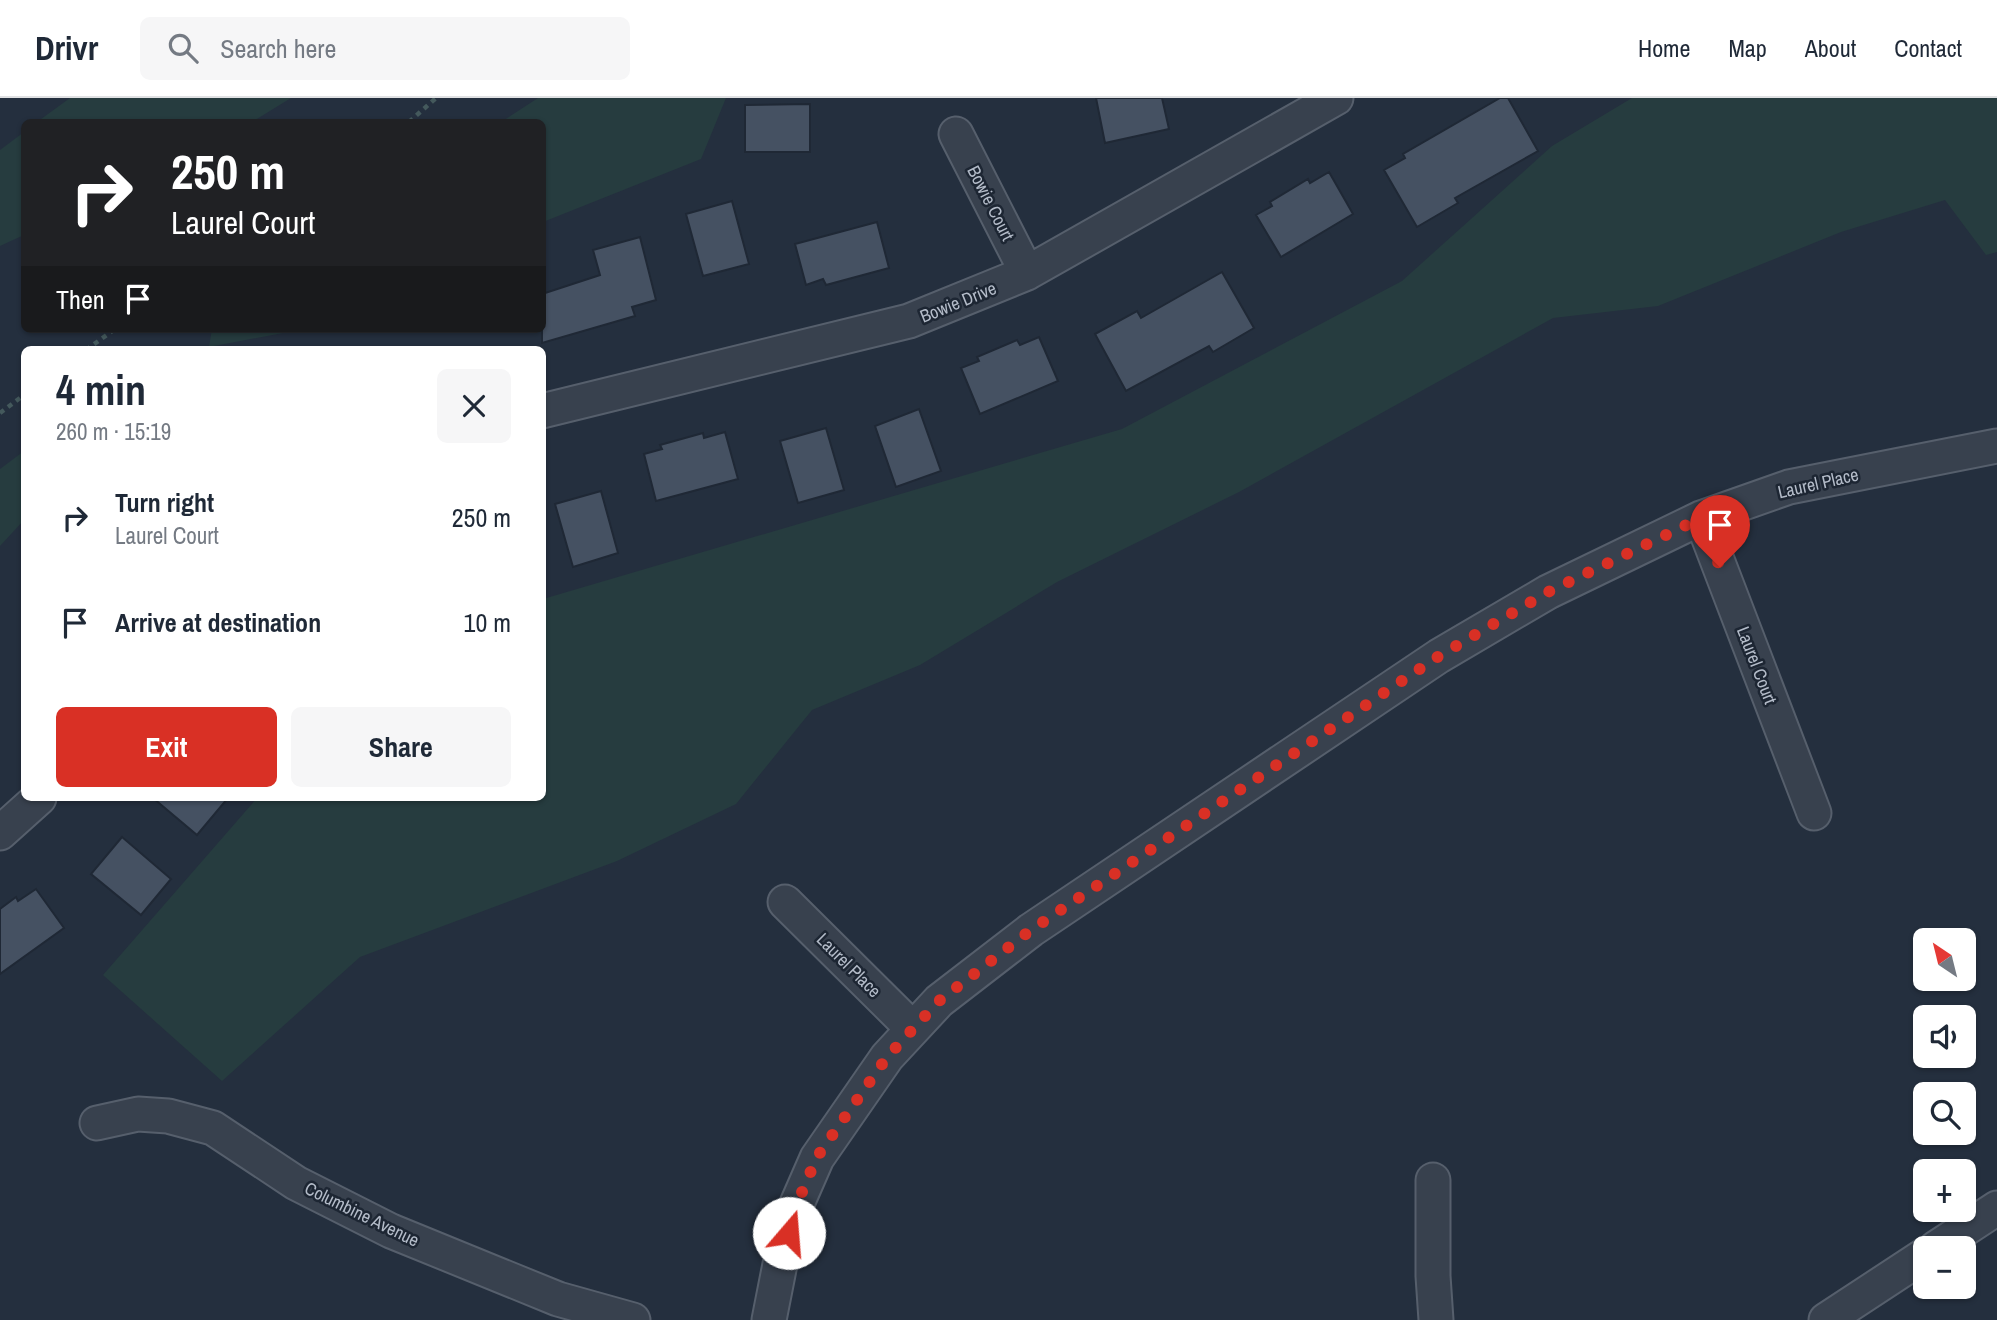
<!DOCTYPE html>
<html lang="en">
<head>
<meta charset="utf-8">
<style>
  body { margin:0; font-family:"Archivo Narrow",sans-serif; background:#f6f6f7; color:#1f2937; height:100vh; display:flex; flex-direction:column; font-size:26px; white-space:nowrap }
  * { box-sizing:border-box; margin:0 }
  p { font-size:23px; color:#747a83 }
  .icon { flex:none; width:38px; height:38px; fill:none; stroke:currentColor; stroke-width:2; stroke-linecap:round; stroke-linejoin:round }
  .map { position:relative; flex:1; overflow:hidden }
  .details { position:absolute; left:21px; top:248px; width:525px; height:455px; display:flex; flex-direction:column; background:#fff; border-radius:10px; box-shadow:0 2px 5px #0004 }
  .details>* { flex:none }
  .banner { position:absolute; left:21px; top:21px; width:525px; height:214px; border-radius:10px; box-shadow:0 2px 5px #0004; background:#202124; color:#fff; overflow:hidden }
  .needle { width:46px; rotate:325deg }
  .tools { position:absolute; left:1913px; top:830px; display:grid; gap:14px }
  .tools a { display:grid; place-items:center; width:63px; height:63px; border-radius:10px; background:#fff; box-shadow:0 2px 5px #0004; font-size:35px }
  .pin { position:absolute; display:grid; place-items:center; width:60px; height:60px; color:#fff; margin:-72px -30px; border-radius:50% 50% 50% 0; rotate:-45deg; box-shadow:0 0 7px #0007 }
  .pin .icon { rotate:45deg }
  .me { position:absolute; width:77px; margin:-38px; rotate:18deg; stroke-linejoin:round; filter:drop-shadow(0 0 5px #0008) }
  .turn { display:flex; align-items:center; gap:24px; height:147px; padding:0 35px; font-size:32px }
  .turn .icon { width:91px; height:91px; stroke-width:2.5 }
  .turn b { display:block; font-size:49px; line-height:60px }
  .then { display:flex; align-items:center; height:66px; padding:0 35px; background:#0003; gap:14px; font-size:26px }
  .round { display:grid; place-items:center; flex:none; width:74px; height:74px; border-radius:10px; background:#f6f6f7 }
  .summary { display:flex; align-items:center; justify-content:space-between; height:119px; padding:0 35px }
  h1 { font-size:42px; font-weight:700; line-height:52px }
  .cta { display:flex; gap:14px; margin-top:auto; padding:14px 35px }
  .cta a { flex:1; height:80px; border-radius:10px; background:#d93025; color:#fff; font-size:28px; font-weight:700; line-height:80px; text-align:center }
  .cta a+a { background:#f6f6f7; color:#1f2937 }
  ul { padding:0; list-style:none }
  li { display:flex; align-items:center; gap:21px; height:105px; padding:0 35px }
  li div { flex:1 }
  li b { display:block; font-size:26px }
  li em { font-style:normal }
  header { display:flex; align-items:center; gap:42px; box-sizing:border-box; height:98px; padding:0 35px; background:#fff; border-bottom:2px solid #e0e1e3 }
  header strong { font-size:33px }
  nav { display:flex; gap:38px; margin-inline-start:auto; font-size:24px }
  .search { width:490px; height:63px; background:#f6f6f7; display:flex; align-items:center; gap:18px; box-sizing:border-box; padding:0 24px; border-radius:10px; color:#747a83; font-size:26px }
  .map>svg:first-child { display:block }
  .green { fill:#263c3f }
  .building { fill:#455162; stroke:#1f2835; stroke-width:2 }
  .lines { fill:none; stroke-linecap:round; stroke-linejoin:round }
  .minor-casing { stroke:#565f6c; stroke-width:37 }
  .path { stroke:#44595c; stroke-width:4.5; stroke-dasharray:5 5; stroke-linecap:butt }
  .minor { stroke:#38414e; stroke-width:33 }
  .route { stroke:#d93025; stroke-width:12; stroke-dasharray:0 21.6 }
  .labels { text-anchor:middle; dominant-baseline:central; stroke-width:5; stroke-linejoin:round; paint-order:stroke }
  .street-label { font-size:18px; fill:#b4bcc9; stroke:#1d2633 }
</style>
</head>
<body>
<header>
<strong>Drivr</strong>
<div class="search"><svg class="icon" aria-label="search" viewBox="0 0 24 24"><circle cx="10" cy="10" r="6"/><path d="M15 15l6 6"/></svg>Search here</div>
<nav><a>Home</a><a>Map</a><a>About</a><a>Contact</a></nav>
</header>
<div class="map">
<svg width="1997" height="1222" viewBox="0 0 1997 1222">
  <rect width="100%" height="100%" fill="#242f3e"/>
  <path class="green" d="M70,0H291L252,24H37Z
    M538,0H726L701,61L543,124L542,24H501Z
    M1632,0H1997V154L1986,157L1945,102L1841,134L1658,208L1553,220L1239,394L1057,484L920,567L812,612L736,706L617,763L360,859L222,983L103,877L257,700H542L543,501L1122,331L1402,183L1552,48Z
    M24,34V137L0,148V52Z
    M212,231H304L209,249Z
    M24,353V422L0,448V371Z"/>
  <path class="building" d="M1096,0H1162L1169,31L1105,45Z
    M1500,0H1508L1538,53L1455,100L1458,105L1417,129L1384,72L1405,60L1403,56Z
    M810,6V54H745V7Z
    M1329,74L1353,116L1281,159L1256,117L1272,108L1270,104L1308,81L1310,85Z
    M732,103L749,166L703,178L686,116Z
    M877,124L889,170L826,187L823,181L806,187L795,146Z
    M640,139L656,202L632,209L635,218L542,245V196L600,177L593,152Z
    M1222,174L1254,230L1213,254L1209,248L1126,293L1095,236L1137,213L1141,220Z
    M1039,239L1058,283L980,316L961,270L979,263L977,259L1017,242L1020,247Z
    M919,311L941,373L896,389L875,328Z
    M826,330L844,392L798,405L780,343Z
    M725,334L738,381L656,403L644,356L662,351L660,347L703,335L704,340Z
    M601,393L618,455L573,469L555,406Z
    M153,700H228L197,737Z
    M122,739L171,781L141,817L91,776Z
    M36,791L64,830L0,876V811L16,799L18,803Z"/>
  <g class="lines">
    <defs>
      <path id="minor" d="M956,36L1027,175
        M542,313L909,223L1027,175L1336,0
        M1701,420L1814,715
        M0,735L39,700
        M785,804L913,931
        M97,1025L138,1016L168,1018L213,1030L296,1085L391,1133L558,1201L633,1222
        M1433,1082V1178L1436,1222
        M1936,1150L1997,1110
        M769,1222L781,1161L796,1108L817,1060L887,959L939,903L1031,832L1439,558L1548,494L1701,420L1789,389L1997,348
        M1826,1222L1925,1157"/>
    </defs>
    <use href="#minor" class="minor-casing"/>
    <path class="path" d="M409,24L436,0
      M86,252L115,231
      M0,315L24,297"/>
    <use href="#minor" class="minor"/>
  </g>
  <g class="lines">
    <path class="route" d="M789,1135L796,1108L817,1059L887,959L939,903L1031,832L1439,558L1548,494L1701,420L1720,469"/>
  </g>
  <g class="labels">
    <g class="street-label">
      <text transform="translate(991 105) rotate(63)">Bowie Court</text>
      <text transform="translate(958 204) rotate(-22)">Bowie Drive</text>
      <text transform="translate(1818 385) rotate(-13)">Laurel Place</text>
      <text transform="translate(1757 567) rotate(69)">Laurel Court</text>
      <text transform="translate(849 867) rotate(45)">Laurel Place</text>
      <text transform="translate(362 1116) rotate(26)">Columbine Avenue</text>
    </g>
  </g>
</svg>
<div class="tools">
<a><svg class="needle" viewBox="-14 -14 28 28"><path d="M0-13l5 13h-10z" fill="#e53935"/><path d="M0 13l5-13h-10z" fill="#747a83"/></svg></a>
<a><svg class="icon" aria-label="sound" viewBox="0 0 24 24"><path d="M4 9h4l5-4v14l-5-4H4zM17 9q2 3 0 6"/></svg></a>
<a><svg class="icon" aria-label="search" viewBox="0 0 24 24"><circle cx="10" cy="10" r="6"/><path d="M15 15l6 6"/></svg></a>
<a>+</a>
<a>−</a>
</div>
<div class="pin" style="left:1720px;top:469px;background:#d93025"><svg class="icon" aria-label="arrive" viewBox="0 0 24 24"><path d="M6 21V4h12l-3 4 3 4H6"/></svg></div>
<svg class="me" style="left:789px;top:1135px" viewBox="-20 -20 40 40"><circle r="19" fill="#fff"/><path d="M0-13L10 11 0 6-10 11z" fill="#d93025"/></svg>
<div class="banner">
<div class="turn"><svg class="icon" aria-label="right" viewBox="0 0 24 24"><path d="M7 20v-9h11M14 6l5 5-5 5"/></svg><div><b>250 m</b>Laurel Court</div></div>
<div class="then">Then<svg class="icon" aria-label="arrive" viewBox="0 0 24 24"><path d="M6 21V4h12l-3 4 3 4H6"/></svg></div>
</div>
<section class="details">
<div class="summary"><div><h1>4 min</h1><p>260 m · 15:19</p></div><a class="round"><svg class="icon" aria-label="close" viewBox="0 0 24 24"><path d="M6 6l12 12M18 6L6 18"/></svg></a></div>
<ul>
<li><svg class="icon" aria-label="right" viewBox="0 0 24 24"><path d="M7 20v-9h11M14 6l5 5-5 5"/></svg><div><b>Turn right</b><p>Laurel Court</p></div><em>250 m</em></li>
<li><svg class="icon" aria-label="arrive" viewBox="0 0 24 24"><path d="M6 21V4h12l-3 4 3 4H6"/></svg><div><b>Arrive at destination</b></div><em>10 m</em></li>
</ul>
<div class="cta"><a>Exit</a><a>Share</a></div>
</section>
</div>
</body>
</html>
